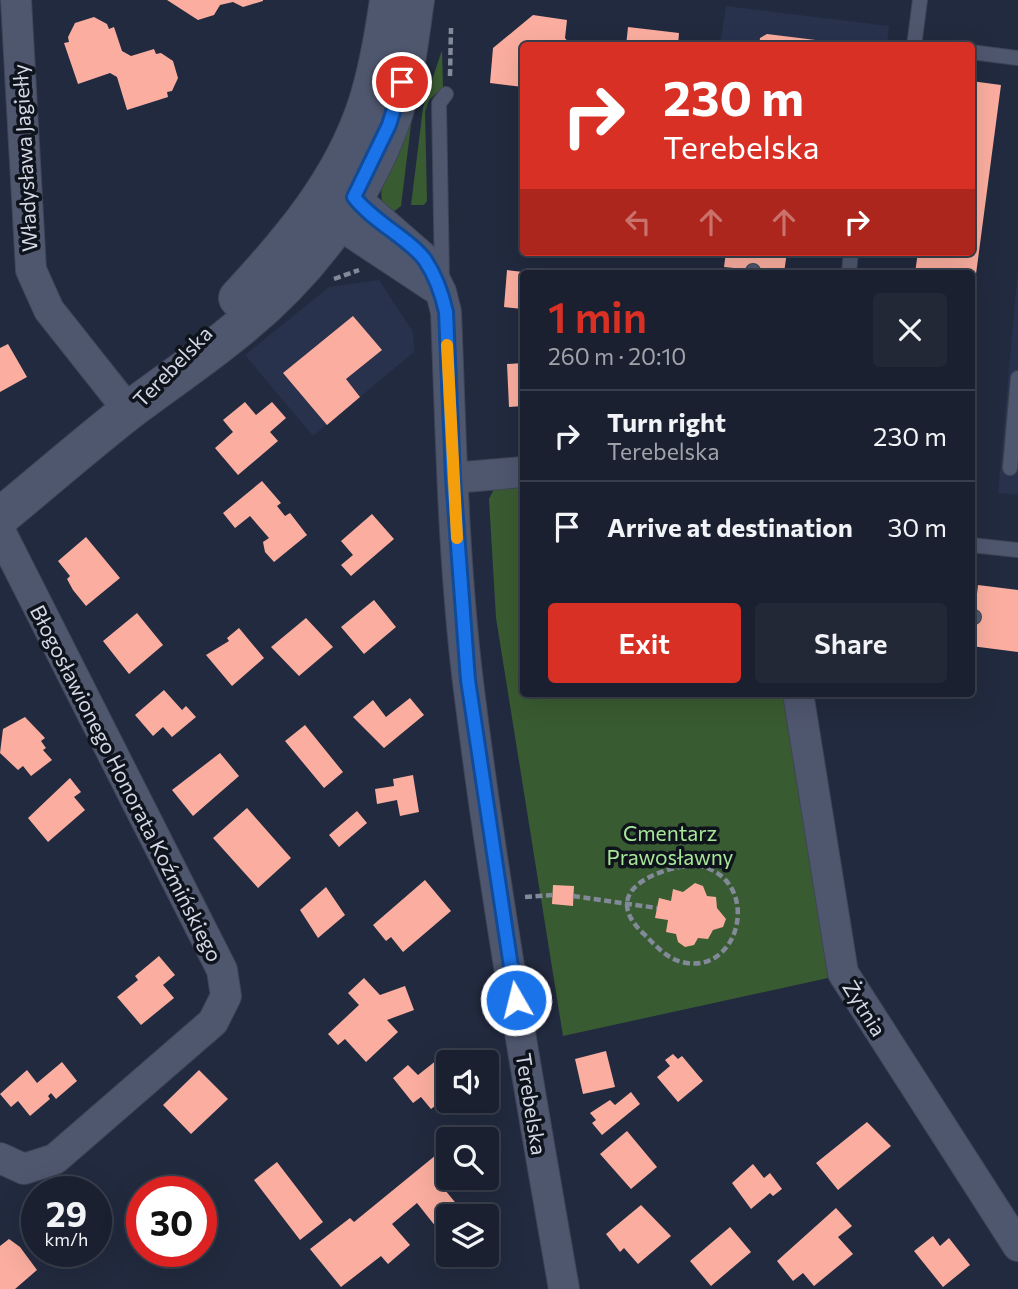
<!DOCTYPE html>
<html lang="en">
<head>
<meta charset="utf-8">
<style>
  body { margin:0; font-family:Commissioner,sans-serif; background:#232837; color:#f1f3f6; height:100vh; display:flex; flex-direction:column; font-size:26px; white-space:nowrap }
  * { box-sizing:border-box; margin:0 }
  p { font-size:23px; color:#9fa3aa }
  .icon { flex:none; width:38px; height:38px; fill:none; stroke:currentColor; stroke-width:2; stroke-linecap:round; stroke-linejoin:round }
  .map { position:relative; flex:1; overflow:hidden }
  .sheet { position:absolute; left:520px; top:270px; width:455px; height:427px; display:flex; flex-direction:column; background:#1a202f; border-radius:7px; box-shadow:0 7px 28px #0002,0 0 0 2px #383e4b }
  .sheet>* { flex:none }
  .top-card { position:absolute; left:520px; top:42px; width:455px; height:214px; border-radius:7px; box-shadow:0 7px 28px #0002,0 0 0 2px #383e4b; background:#d93025; color:#fff; overflow:hidden }
  .buttons { position:absolute; left:436px; top:1050px; display:grid; gap:14px }
  .buttons a { display:grid; place-items:center; width:63px; height:63px; border-radius:7px; background:#1a202f; box-shadow:0 7px 28px #0002,0 0 0 2px #383e4b; font-size:35px }
  .speed { position:absolute; left:21px; top:1176px; display:flex; gap:14px; font-size:35px; font-weight:700; text-align:center }
  .speed>* { display:grid; place-content:center; width:91px; height:91px; border-radius:50%; background:#1a202f; box-shadow:0 7px 28px #0002,0 0 0 2px #383e4b; line-height:1 }
  .speed small { font-size:18px; font-weight:400 }
  .speed .limit { border:10px solid #d22; background:#fff; color:#111 }
  .pin { position:absolute; display:grid; place-items:center; width:60px; height:60px; color:#fff; margin:-30px; border:4px solid #fff; border-radius:50%; box-shadow:0 2px 7px #0007 }
  .me { position:absolute; width:77px; margin:-38px; rotate:352deg; stroke-linejoin:round; filter:drop-shadow(0 0 5px #0008) }
  .turn { display:flex; align-items:center; gap:24px; height:147px; padding:0 28px; font-size:32px }
  .turn .icon { width:91px; height:91px; stroke-width:2.5 }
  .turn b { display:block; font-size:49px; line-height:60px }
  .lanes { display:flex; align-items:center; height:66px; padding:0 28px; background:#0003; justify-content:center; gap:35px; direction:ltr }
  .lanes .off { opacity:.35 }
  .round { display:grid; place-items:center; flex:none; width:74px; height:74px; border-radius:7px; background:#232837 }
  .overview { display:flex; align-items:center; justify-content:space-between; height:119px; padding:0 28px }
  h1 { font-size:42px; font-weight:600; line-height:52px; color:#d93025 }
  .action { display:flex; gap:14px; margin-top:auto; padding:14px 28px }
  .action a { flex:1; height:80px; border-radius:7px; background:#d93025; color:#fff; font-size:28px; font-weight:600; line-height:80px; text-align:center }
  .action a+a { background:#232837; color:#f1f3f6 }
  ul { padding:0; list-style:none }
  li { display:flex; align-items:center; gap:21px; height:91px; padding:0 28px; border-top:2px solid #383e4b }
  li div { flex:1 }
  li b { display:block; font-size:26px }
  li em { font-style:normal }
  .map>svg:first-child { display:block }
  .built { fill:#29324d }
  .green { fill:#395b31 }
  .building { fill:#fbae9f }
  .lines { fill:none; stroke-linecap:round; stroke-linejoin:round }
  .lane-casing { stroke:#3f4557; stroke-width:16 }
  .street-casing { stroke:#3f4557; stroke-width:32 }
  .secondary-casing { stroke:#3f4557; stroke-width:40 }
  .path { stroke:#828999; stroke-width:4.5; stroke-dasharray:7 3.5; stroke-linecap:butt }
  .lane { stroke:#4f576f; stroke-width:14 }
  .street { stroke:#4f576f; stroke-width:30 }
  .secondary { stroke:#4f576f; stroke-width:38 }
  .route-casing { stroke:#114b97; stroke-width:18 }
  .route { stroke:#1a73e8; stroke-width:12 }
  .slow { stroke:#f59e0b; stroke-width:12 }
  .labels { text-anchor:middle; dominant-baseline:central; stroke-width:7; stroke-linejoin:round; paint-order:stroke }
  .street-label { font-size:21px; fill:#d2d8e5; stroke:#0f131c }
  .park-label { font-size:21px; fill:#a8e798; stroke:#0f131c }
</style>
</head>
<body>
<div class="map">
<svg width="1018" height="1289" viewBox="0 0 1018 1289">
  <rect width="100%" height="100%" fill="#222a3f"/>
  <path class="built" d="M726,6L889,26L887,45L720,46Z
    M1018,269V495L998,493Z
    M379,280L413,332L414,352L313,436L245,355L329,287Z"/>
  <path class="green" d="M442,50L443,87L429,100L425,112L427,201L424,205H411L423,108Z
    M413,108L401,206L388,216C367,186 401,138 413,108Z
    M523,485V693H785L828,978L563,1036L496,618L489,499L494,489Z"/>
  <path class="building" d="M167,0H263V1L243,7L233,2L220,5L214,15L198,20Z
    M533,15L567,20L565,38L571,46H523V87L490,83L493,48Z
    M94,17L107,24L109,29L114,27L122,51L131,56L154,49L156,54L161,53L173,61L178,78L172,91L167,92L168,97L127,110L117,77L110,73L78,84L64,43L69,42L68,37L75,23Z
    M628,27L679,33L678,46H626Z
    M767,34L848,44V46H759L760,38Z
    M971,81L1001,85L973,297L971,273H915L918,252H971Z
    M726,252H787L784,273L724,267Z
    M507,270L523,272V309L504,307Z
    M353,316L382,350L346,379L360,397L327,425L283,373Z
    M8,344L27,377L0,392V348Z
    M523,363V406L509,407L507,364Z
    M245,402L256,415L272,402L286,418L270,432L278,441L238,475L215,448L233,432L223,420Z
    M262,481L281,503L277,506L285,516L290,513L307,535L274,562L265,552L263,542L269,538L250,516L235,528L223,513Z
    M372,514L394,539L351,576L341,565L353,555L341,541Z
    M86,537L120,578L86,606L73,590L67,579L70,576L58,561Z
    M978,585L1018,590V652L971,646Z
    M374,600L396,627L364,654L341,627Z
    M137,613L163,645L129,674L103,641Z
    M306,618L333,647L299,676L271,647Z
    M239,628L264,658L232,686L206,655L229,641L227,638Z
    M164,690L182,710L186,706L196,717L172,737L163,727L153,736L135,715Z
    M410,698L424,715L384,748L353,717L373,700L386,717Z
    M25,717L45,738L41,741L46,748L43,750L52,760L31,776L23,766L18,770L0,753L3,729Z
    M305,725L343,772L324,788L285,741Z
    M220,753L239,776L193,816L172,790Z
    M413,775L419,812L400,816L397,800L377,804L375,789L394,786L393,779Z
    M70,778L81,792L74,797L85,810L48,842L28,818Z
    M247,808L291,858L258,888L213,838Z
    M357,811L367,823L339,847L329,835Z
    M425,880L451,911L403,952L391,937L386,941L373,925Z
    M695,883L703,886L707,896L716,897L717,908L726,919L723,927L713,930L708,939L698,938L694,945L685,947L678,942L676,934L666,932L668,920L655,918L659,898L671,901L673,889L683,892Z
    M553,885L574,886L573,906L552,904Z
    M326,887L345,915L318,938L300,910Z
    M159,956L175,975L163,985L174,998L141,1025L117,997L138,980L135,976Z
    M364,978L380,995L405,986L414,1010L387,1020L398,1032L366,1062L345,1039L338,1045L328,1034L359,1005L348,993Z
    M606,1051L615,1087L583,1094L575,1059Z
    M673,1054L678,1059L682,1056L703,1081L678,1102L657,1077L670,1066L665,1060Z
    M442,1056L448,1064V1096L431,1109L421,1097L413,1103L393,1078L408,1065L418,1075Z
    M62,1062L77,1081L56,1099L51,1093L48,1096L50,1099L30,1116L18,1101L11,1107L0,1094L27,1070L37,1083Z
    M199,1070L228,1099L191,1134L163,1105Z
    M631,1092L640,1104L602,1135L592,1123L596,1120L590,1113L610,1100L615,1105Z
    M867,1122L891,1146L838,1190L816,1163Z
    M627,1131L657,1167L631,1189L600,1154Z
    M447,1146L448,1177L440,1184L464,1213L448,1216V1226L440,1232L417,1203L392,1224L410,1245L388,1264L381,1256L341,1287L310,1249L350,1218L354,1222Z
    M277,1162L323,1222L300,1240L254,1180Z
    M753,1164L764,1178L770,1173L782,1189L773,1196L770,1193L751,1209L732,1183Z
    M641,1205L671,1236L638,1264L624,1248L620,1252L606,1234Z
    M836,1208L852,1226L838,1237L853,1254L814,1286L803,1273L793,1281L777,1261Z
    M730,1227L751,1252L711,1286L690,1261Z
    M933,1236L940,1246L949,1238L970,1265L943,1287L914,1251Z
    M9,1239L20,1247L37,1270L15,1289H0V1246Z"/>
  <g class="lines">
    <defs>
      <path id="lane" d="M914,46L920,0
        M971,52L1018,58
        M753,273V271
        M849,273L851,252
        M442,279L439,103L446,94
        M1010,468L1018,378
        M971,545L1018,550
        M971,617H974"/>
      <path id="street" d="M16,0L31,270L49,310L129,411
        M334,191L354,197L424,258L441,292L446,312C451,435 453,559 468,682C493,885 529,1087 564,1289
        M331,200L352,233L438,290
        M453,478L523,472
        M0,531L222,970L226,996L213,1022L55,1159L24,1169L0,1158
        M798,693L843,973L1018,1246"/>
      <path id="secondary" d="M238,298C291,241 342,181 367,105C378,71 384,35 389,0
        M0,517C44,481 86,444 131,409C164,384 200,360 233,333C308,274 371,192 398,99C407,67 410,33 415,0"/>
    </defs>
    <use href="#lane" class="lane-casing"/>
    <use href="#street" class="street-casing"/>
    <use href="#secondary" class="secondary-casing"/>
    <path class="path" d="M450,76L451,28
      M334,279L359,270
      M697,865C764,878 741,977 682,962C666,958 655,945 644,934C597,891 658,867 697,865Z
      M573,896L657,908
      M525,897L552,895"/>
    <use href="#lane" class="lane"/>
    <use href="#street" class="street"/>
    <use href="#secondary" class="secondary"/>
  </g>
  <g class="lines">
    <defs>
      <path id="route" d="M402,82L389,125L354,197C372,221 411,240 425,260C435,275 442,294 446,312L453,478L468,680L516,1000"/>
    </defs>
    <use href="#route" class="route-casing"/>
    <use href="#route" class="route"/>
    <path class="slow" d="M447,345L457,538"/>
  </g>
  <g class="labels">
    <g class="street-label">
      <text transform="translate(24 158) rotate(-93)">Władysława Jagiełły</text>
      <text transform="translate(172 366) rotate(-46)">Terebelska</text>
      <text transform="translate(127 783) rotate(63)">Błogosławionego Honorata Koźmińskiego</text>
      <text transform="translate(865 1008) rotate(58)">Żytnia</text>
      <text transform="translate(532 1104) rotate(81)">Terebelska</text>
    </g>
    <g class="park-label">
      <text x="670" y="832">Cmentarz<tspan x="670" dy="24">Prawosławny</tspan></text>
    </g>
  </g>
</svg>
<div class="buttons">
<a><svg class="icon" aria-label="sound" viewBox="0 0 24 24"><path d="M4 9h4l5-4v14l-5-4H4zM17 9q2 3 0 6"/></svg></a>
<a><svg class="icon" aria-label="search" viewBox="0 0 24 24"><circle cx="10" cy="10" r="6"/><path d="M15 15l6 6"/></svg></a>
<a><svg class="icon" aria-label="layers" viewBox="0 0 24 24"><path d="M12 4l9 5-9 5-9-5zM3 14l9 5 9-5"/></svg></a>
</div>
<div class="speed"><div>29<small>km/h</small></div><div class="limit">30</div></div>
<div class="pin" style="left:402px;top:82px;background:#d93025"><svg class="icon" aria-label="arrive" viewBox="0 0 24 24"><path d="M6 21V4h12l-3 4 3 4H6"/></svg></div>
<svg class="me" style="left:516px;top:1000px" viewBox="-20 -20 40 40"><circle r="17" fill="#1a73e8" stroke="#fff" stroke-width="3"/><path d="M0-11L8 9 0 5-8 9z" fill="#fff"/></svg>
<div class="top-card">
<div class="turn"><svg class="icon" aria-label="right" viewBox="0 0 24 24"><path d="M7 20v-9h11M14 6l5 5-5 5"/></svg><div><b>230 m</b>Terebelska</div></div>
<div class="lanes"><svg class="icon off" aria-label="left" viewBox="0 0 24 24"><path d="M17 20v-9H6M10 6l-5 5 5 5"/></svg><svg class="icon off" aria-label="ahead" viewBox="0 0 24 24"><path d="M12 20V5M6 11l6-6 6 6"/></svg><svg class="icon off" aria-label="ahead" viewBox="0 0 24 24"><path d="M12 20V5M6 11l6-6 6 6"/></svg><svg class="icon" aria-label="right" viewBox="0 0 24 24"><path d="M7 20v-9h11M14 6l5 5-5 5"/></svg></div>
</div>
<section class="sheet">
<div class="overview"><div><h1>1 min</h1><p>260 m · 20:10</p></div><a class="round"><svg class="icon" aria-label="close" viewBox="0 0 24 24"><path d="M6 6l12 12M18 6L6 18"/></svg></a></div>
<ul>
<li><svg class="icon" aria-label="right" viewBox="0 0 24 24"><path d="M7 20v-9h11M14 6l5 5-5 5"/></svg><div><b>Turn right</b><p>Terebelska</p></div><em>230 m</em></li>
<li><svg class="icon" aria-label="arrive" viewBox="0 0 24 24"><path d="M6 21V4h12l-3 4 3 4H6"/></svg><div><b>Arrive at destination</b></div><em>30 m</em></li>
</ul>
<div class="action"><a>Exit</a><a>Share</a></div>
</section>
</div>
</body>
</html>
